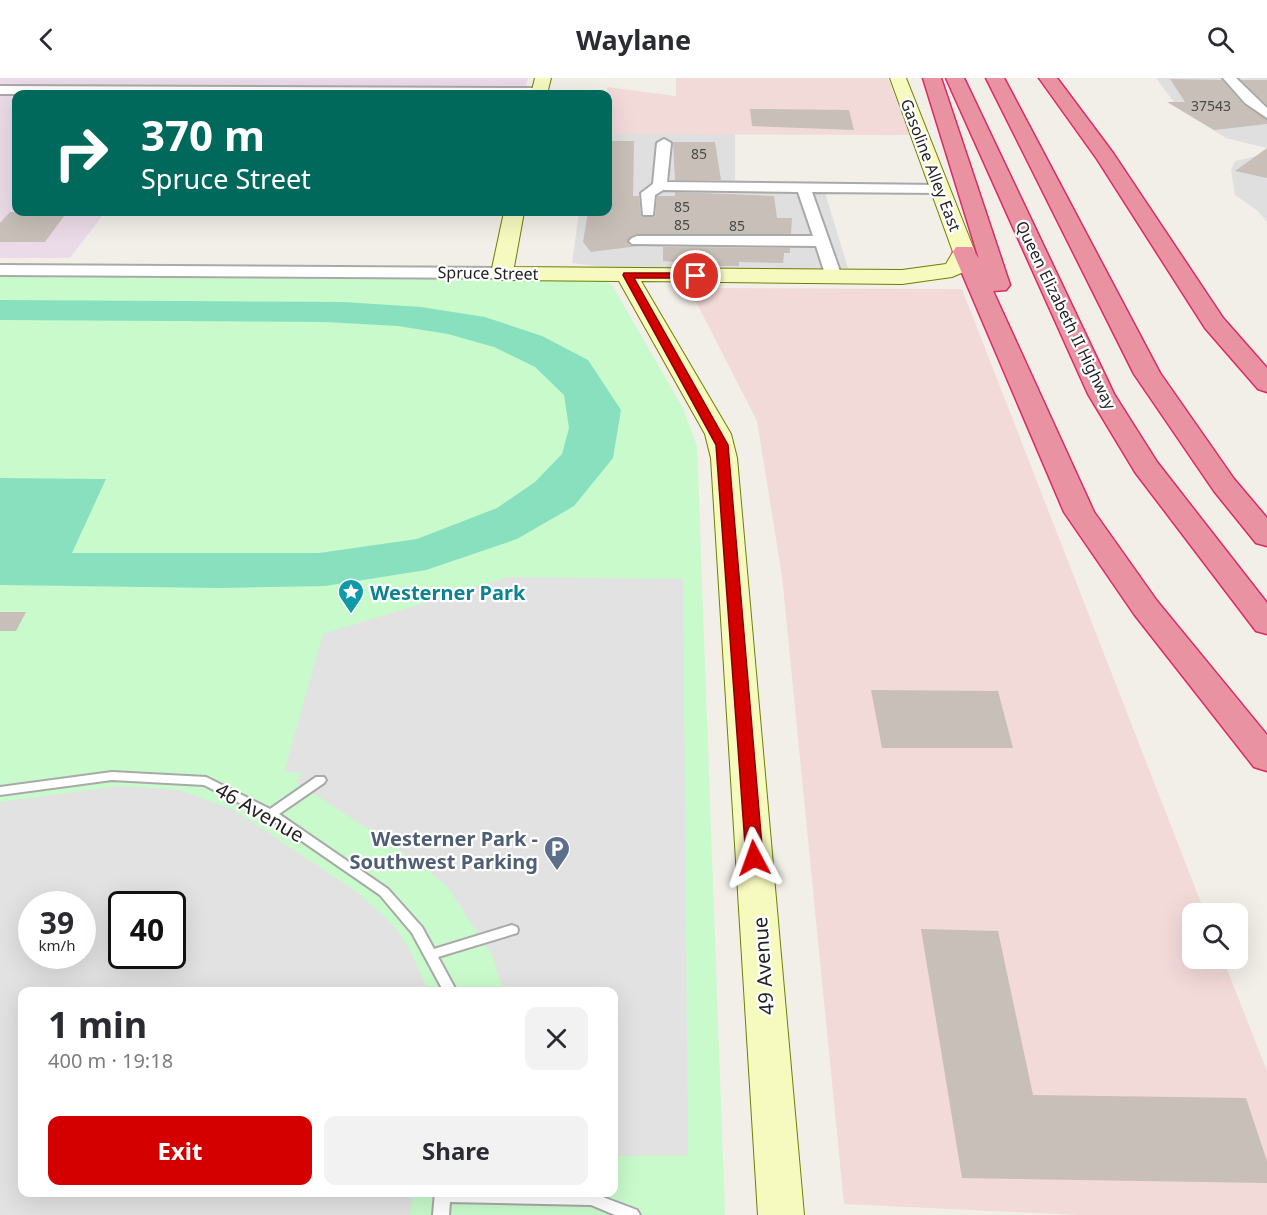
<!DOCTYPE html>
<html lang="en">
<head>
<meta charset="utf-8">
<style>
  body { margin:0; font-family:"Noto Sans",sans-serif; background:#f2f2f3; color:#2b2b33; height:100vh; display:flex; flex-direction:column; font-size:22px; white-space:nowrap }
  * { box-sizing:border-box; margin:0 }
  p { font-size:20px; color:#7c7c81 }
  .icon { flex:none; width:33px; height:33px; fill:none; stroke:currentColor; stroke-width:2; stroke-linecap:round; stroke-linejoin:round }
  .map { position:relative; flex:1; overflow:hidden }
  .panel { position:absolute; left:18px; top:909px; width:600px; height:210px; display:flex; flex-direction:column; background:#fff; border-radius:12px; box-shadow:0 6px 24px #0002 }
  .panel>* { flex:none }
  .banner { position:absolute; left:12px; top:12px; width:600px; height:126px; border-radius:12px; box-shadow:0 6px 24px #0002; background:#00695c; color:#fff; overflow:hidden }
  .controls { position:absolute; left:1182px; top:825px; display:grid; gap:12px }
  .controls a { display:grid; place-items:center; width:66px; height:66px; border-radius:12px; background:#fff; box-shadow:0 6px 24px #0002; font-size:30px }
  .speed { position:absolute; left:18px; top:813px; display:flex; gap:12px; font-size:30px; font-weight:700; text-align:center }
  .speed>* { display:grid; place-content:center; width:78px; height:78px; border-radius:50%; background:#fff; box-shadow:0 6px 24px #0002; line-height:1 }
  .speed small { font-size:15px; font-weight:400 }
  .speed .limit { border:3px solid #111; border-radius:9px; background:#fff; color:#111 }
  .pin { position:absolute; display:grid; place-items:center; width:51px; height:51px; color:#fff; margin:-26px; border:3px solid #fff; border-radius:50%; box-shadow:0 2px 6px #0007 }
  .me { position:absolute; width:66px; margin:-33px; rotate:356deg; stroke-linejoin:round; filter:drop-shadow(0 0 4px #0008) }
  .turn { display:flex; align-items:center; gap:21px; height:126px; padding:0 30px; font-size:27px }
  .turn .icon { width:78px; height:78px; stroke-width:2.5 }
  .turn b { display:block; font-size:42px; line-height:51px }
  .round { display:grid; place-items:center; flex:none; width:63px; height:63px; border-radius:12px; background:#f2f2f3 }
  .head { display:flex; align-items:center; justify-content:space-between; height:102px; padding:0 30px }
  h1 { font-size:36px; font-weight:700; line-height:45px }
  .primary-button { display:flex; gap:12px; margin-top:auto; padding:12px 30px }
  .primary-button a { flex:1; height:69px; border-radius:12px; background:#d40000; color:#fff; font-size:24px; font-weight:700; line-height:69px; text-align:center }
  .primary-button a+a { background:#f2f2f3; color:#2b2b33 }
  header { display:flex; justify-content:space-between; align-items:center; height:78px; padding:0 30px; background:#fff; font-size:27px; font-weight:700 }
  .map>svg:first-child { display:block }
  .residential { fill:#e0dfdf }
  .commercial { fill:#f2dad9 }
  .industrial { fill:#ebdbe8 }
  .park { fill:#c8facc; fill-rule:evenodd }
  .pitch { fill:#88e0be }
  .parking { fill:#e2e2e2; fill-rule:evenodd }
  .building { fill:#c7bfb8 }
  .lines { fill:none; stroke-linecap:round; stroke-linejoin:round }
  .lane-casing { stroke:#a9a9a9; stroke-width:4 }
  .street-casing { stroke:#a9a9a9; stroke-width:4 }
  .secondary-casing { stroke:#707d05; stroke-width:2 }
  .highway-casing { stroke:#dc2a67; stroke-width:3 }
  .lane { fill:#fff; fill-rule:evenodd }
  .street { fill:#fff; fill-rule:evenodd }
  .secondary { fill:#f7fabf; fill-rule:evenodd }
  .highway { fill:#e892a2; fill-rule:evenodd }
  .route { fill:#d40000; stroke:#8a0000; stroke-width:1.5 }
  .labels { text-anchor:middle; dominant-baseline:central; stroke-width:4.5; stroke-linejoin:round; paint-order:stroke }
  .far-number-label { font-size:14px; fill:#4b4948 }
  .far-street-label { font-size:16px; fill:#222; stroke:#fff }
  .culture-label { font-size:20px; font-weight:bold; fill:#0d838f; stroke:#fff; text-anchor:start }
  .street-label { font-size:20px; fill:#222; stroke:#fff }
  .service-label { font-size:20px; font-weight:bold; fill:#4e5e75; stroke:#fff; text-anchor:end }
</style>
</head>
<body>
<header><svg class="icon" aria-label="back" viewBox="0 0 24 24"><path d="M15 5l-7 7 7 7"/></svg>Waylane<svg class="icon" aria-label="search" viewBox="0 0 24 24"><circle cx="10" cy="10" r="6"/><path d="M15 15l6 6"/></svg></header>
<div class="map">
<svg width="1267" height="1137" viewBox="0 0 1267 1137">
  <rect width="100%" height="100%" fill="#f2efe9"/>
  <path class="residential" d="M1156,0H1267V70L1226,60L1187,36L1176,27Z
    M608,56H735V105L823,108L848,190L619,191L572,185L579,134H608Z
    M1267,76V144L1258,133L1235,117L1231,92L1235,83Z"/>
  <path class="commercial" d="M676,0H888L910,57L608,56L607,9L676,18Z
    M689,210L962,211L1205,835L1192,836V880L1223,881L1267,993V1137H1078L844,1126L782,498L757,343Z"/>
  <path class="industrial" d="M0,0H528L524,16H16V134H105L70,180H0Z"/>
  <path class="park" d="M0,195L596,199L612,207L683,330L697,368L725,1137H0ZM32,826H82V878H32ZM122,826H172V878H122ZM22,914H614V1114H22Z"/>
  <path class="pitch" d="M0,222L343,224L421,229L485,239L542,258L588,282L621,332L613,380L574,428L517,461L426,492L325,508L220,510L0,507V400L106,401L72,475H319L417,461L497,430L535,404L562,376L569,350L564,317L535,289L494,269L448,256L398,248L325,244L0,242Z"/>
  <path class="parking" d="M509,499L683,501L688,1078H614V914L503,913L491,875L447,808L412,780L296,704L302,695L284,694L323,556Z
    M119,708L179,712L234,732L356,813L395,849L411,874L428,913L22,914V1114L413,1115L410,1137H0V724ZM32,826H82V878H32ZM122,826H172V878H122Z"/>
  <path class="building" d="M1170,1L1222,2L1244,27L1267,42V46L1214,52L1167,24H1185Z
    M1241,2H1267V27Z
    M750,31L849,32L854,52L752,48Z
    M608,63H634L633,118H639L641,139H655L657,118H675V114L774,118L777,140H792L791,156H637L627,163L630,168H638L591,174L583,164L588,134H608Z
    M673,64H715L721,102H675Z
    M1267,70V100L1235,93Z
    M10,134H67L45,164H0V145Z
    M663,169L790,170V175H784L783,185L739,184V188H719L663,183Z
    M0,534H26L16,553H0Z
    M871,612L998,613L1013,670H882Z
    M921,851L998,853L1033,1017L1246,1020L1267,1083V1105L962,1100Z"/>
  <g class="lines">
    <defs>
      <path id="lane" d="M112,694L206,699L270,731L316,699H324L326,702L324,705L279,736L388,811L422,849L434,871L512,847L517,849L518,852L517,855L438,879L457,914H444L412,855L380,817L267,739L204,707L112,702L0,717V709Z
        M435,1114L592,1115L637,1132L640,1137H615L591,1127L450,1124L449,1137H433Z"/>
      <path id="street" d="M1223,0H1236L1267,30V40L1245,25Z
        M0,8L540,10L546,14L544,16H0Z
        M664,61L671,65L667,104L941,107L948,111L941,115L812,114L842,199L834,204L826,199L816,168L632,166L629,163L632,160L637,158H813L798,114L663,112L655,117L653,137H643L641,115L653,106L657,65Z
        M0,187L502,190L510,195L502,200L0,197Z"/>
      <path id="secondary" d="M535,0H551L547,16H531Z
        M890,0H906L975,174L966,193L952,199L902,206L641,203L731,356L737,380L804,1137H758L711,380L705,356L619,203L502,202L494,200L491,195L504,134H524L514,189L902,192L946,186L953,174Z"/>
      <path id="highway" d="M923,0H941L1010,207L1006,212L993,213L1094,434L1157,523L1267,657V693L1254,689L1134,536L1064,434L953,174L956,169H972L979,181Z
        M946,0H964L1114,316L1157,384L1267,525V556L1256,553L1135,394L1088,316Z
        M986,0H1004L1160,295L1234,401L1267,440V468L1256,465L1214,413L1134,296Z
        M1039,0H1057L1113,75L1223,240L1267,290V314L1258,311L1205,250L1097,81Z"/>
    </defs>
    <use href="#lane" class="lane-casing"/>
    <use href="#street" class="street-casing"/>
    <use href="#secondary" class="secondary-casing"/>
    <use href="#highway" class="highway-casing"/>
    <use href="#lane" class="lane"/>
    <use href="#street" class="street"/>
    <use href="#secondary" class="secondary"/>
    <use href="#highway" class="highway"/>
  </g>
  <path class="route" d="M624,195H696L701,198L696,200H634L728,367L763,780L754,785L746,780L716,367L623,197Z"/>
  <defs>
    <symbol id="sight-pin" viewBox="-11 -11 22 30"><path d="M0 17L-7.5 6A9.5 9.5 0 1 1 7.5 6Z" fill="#0f9aa8" stroke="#fff"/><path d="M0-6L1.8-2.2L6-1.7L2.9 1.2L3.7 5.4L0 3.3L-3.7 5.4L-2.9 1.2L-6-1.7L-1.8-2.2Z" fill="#fff"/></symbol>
    <symbol id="parking-pin" viewBox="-11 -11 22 30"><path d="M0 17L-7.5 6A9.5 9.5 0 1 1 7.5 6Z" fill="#5c6f8a" stroke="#fff"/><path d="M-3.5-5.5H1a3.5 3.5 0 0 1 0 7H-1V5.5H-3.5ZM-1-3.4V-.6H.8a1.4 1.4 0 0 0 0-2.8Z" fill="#fff"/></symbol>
  </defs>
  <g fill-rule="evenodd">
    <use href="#sight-pin" x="336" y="499" width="30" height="40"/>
    <use href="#parking-pin" x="542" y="756" width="30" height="40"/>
  </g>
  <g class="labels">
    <g class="far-number-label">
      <text x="1211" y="27">37543</text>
      <text x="699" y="75">85</text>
      <text x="682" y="128">85</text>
      <text x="682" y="146">85</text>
      <text x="737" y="147">85</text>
    </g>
    <g class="far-street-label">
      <text transform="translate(931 87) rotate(69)">Gasoline Alley East</text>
      <text transform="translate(488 195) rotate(1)">Spruce Street</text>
      <text transform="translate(1066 237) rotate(64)">Queen Elizabeth II Highway</text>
    </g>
    <g class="culture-label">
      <text x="370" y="514">Westerner Park</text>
    </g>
    <g class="street-label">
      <text transform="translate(260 734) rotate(30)">46 Avenue</text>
      <text transform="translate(763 888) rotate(-94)">49 Avenue</text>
    </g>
    <g class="service-label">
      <text x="538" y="760">Westerner Park -<tspan x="538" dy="23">Southwest Parking</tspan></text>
    </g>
  </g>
</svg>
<div class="controls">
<a><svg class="icon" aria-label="search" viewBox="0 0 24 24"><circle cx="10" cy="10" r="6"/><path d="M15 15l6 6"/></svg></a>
</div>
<div class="speed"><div>39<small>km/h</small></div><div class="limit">40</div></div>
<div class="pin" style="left:696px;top:198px;background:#d93025"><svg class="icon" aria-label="arrive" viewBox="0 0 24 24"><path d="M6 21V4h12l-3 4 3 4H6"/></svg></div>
<svg class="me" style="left:754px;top:780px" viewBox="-20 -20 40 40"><path d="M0-17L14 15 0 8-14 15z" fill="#d40000" stroke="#fff" stroke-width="4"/></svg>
<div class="banner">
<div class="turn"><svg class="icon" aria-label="right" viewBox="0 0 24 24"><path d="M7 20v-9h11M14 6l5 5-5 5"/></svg><div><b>370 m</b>Spruce Street</div></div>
</div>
<section class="panel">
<div class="head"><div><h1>1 min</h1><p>400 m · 19:18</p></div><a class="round"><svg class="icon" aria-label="close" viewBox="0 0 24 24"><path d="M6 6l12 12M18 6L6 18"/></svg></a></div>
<div class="primary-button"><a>Exit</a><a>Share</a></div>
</section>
</div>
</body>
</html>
